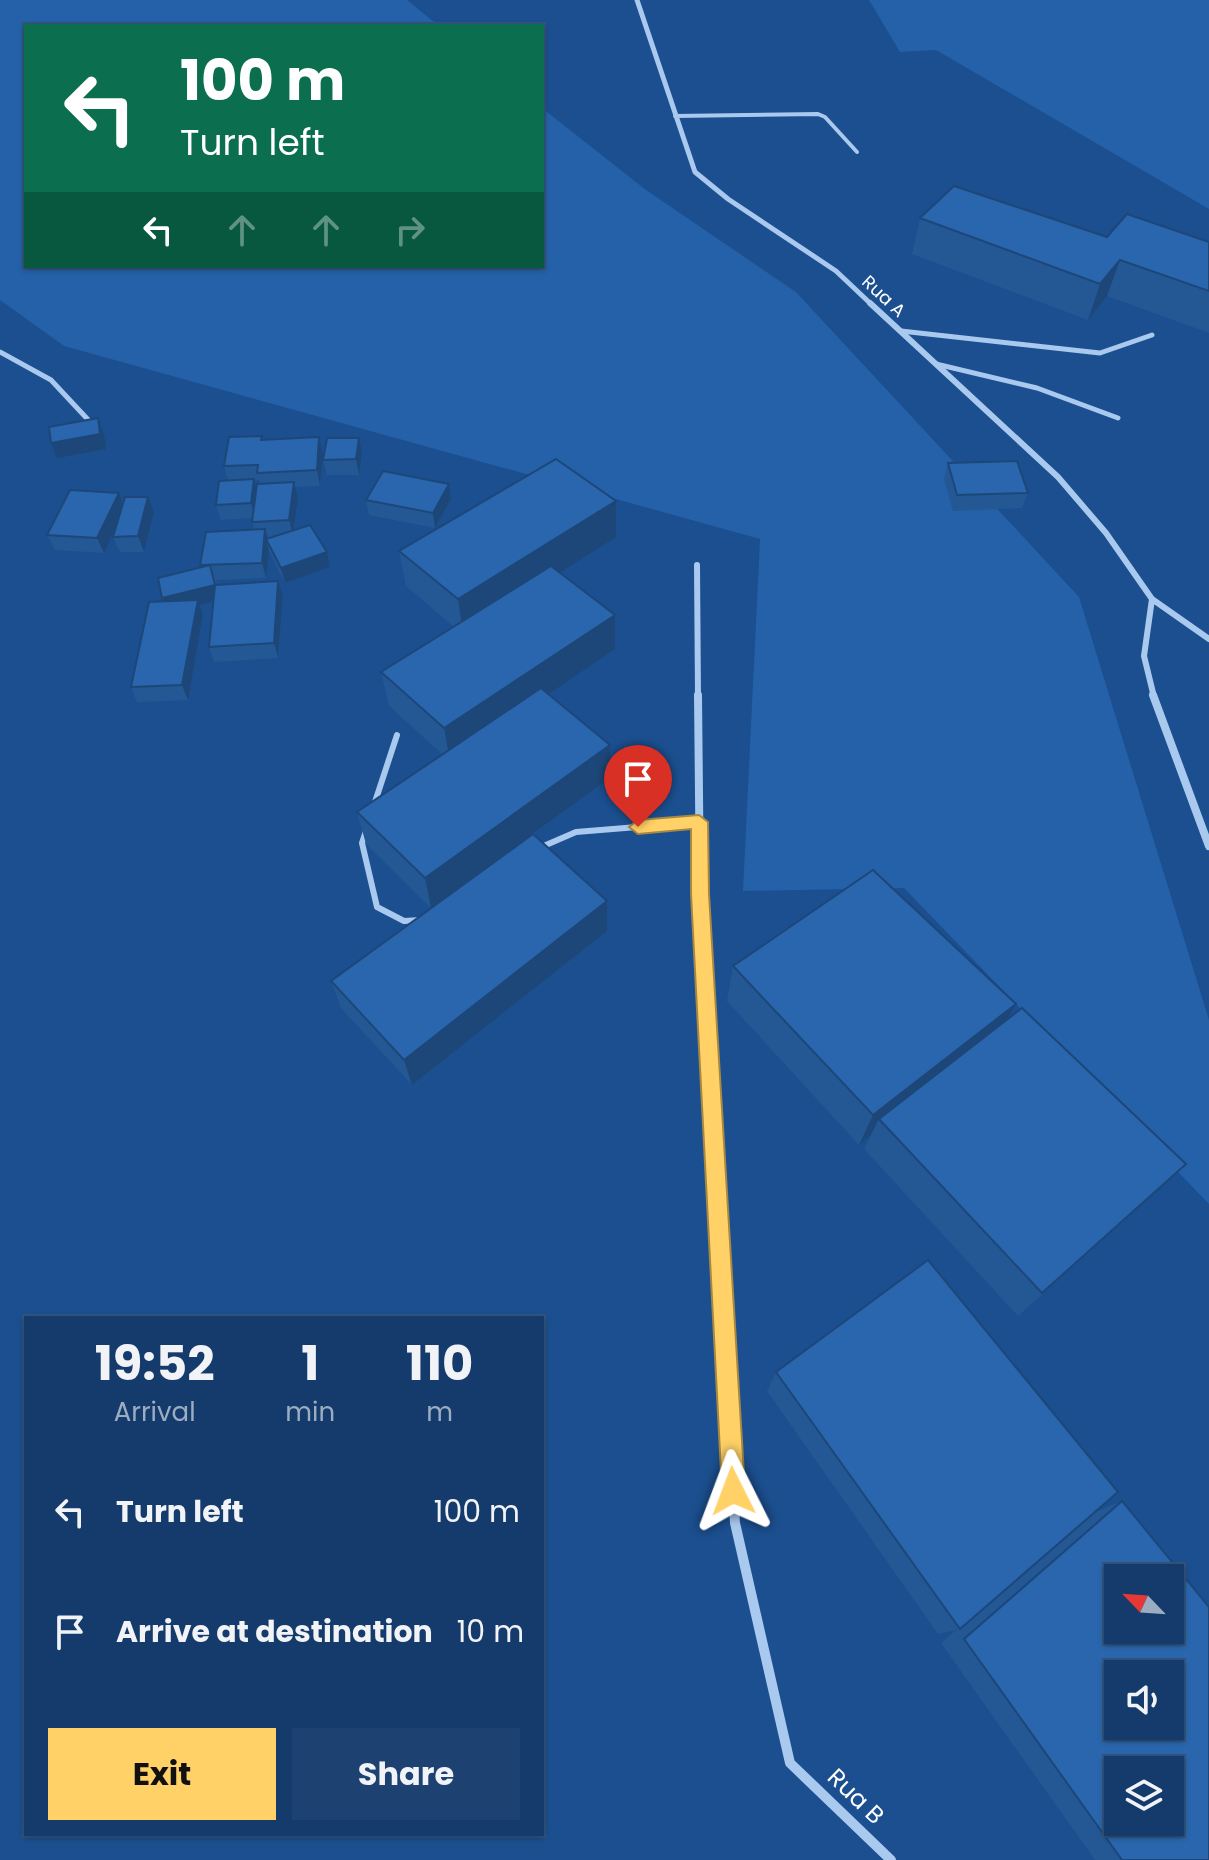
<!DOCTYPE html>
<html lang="en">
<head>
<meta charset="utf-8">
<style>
  body { margin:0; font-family:Poppins,sans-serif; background:#1d4271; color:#f1f3f6; height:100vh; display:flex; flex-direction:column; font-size:30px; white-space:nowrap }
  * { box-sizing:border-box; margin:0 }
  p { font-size:26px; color:#9dadc1 }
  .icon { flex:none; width:44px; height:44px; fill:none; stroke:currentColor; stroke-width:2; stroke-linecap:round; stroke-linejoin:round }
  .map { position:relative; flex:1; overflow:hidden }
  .panel { position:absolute; left:24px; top:1316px; width:520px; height:520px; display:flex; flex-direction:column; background:#143b6b; border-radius:0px; box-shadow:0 2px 6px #0004,0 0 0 2px #33557e }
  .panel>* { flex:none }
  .top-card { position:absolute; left:24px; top:24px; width:520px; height:244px; border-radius:0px; box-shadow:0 2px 6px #0004,0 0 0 2px #33557e; background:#0b6e4f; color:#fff; overflow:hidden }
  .needle { width:52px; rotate:295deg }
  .fabs { position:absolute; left:1104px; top:1564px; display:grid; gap:16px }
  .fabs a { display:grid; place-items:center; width:80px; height:80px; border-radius:0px; background:#143b6b; box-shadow:0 2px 6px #0004,0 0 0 2px #33557e; font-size:40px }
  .pin { position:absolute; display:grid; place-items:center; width:68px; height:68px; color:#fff; margin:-82px -34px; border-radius:50% 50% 50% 0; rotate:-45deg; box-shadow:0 0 8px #0007 }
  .pin .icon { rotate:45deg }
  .me { position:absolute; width:88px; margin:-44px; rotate:357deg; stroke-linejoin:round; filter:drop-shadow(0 0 6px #0008) }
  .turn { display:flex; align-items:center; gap:28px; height:168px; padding:0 24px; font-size:36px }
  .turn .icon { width:104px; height:104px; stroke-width:2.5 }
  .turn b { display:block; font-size:56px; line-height:68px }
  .lanes { display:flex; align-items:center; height:76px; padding:0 24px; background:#0003; justify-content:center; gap:40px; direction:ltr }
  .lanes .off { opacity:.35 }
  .eta { display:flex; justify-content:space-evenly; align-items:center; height:136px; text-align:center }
  .eta b { font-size:48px; font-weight:700; line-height:56px }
  .primary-button { display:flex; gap:16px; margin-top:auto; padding:16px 24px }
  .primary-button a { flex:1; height:92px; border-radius:0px; background:#ffd166; color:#111; font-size:32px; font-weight:700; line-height:92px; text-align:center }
  .primary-button a+a { background:#1d4271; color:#f1f3f6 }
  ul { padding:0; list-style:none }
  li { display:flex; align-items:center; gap:24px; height:120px; padding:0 24px }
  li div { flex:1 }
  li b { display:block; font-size:30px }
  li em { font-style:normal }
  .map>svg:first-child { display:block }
  .green { fill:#2461a8 }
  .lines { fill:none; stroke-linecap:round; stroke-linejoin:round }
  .lane-far2 { stroke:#a9c9ee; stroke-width:4 }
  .lane-far1 { stroke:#a9c9ee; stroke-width:5 }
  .lane { stroke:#a9c9ee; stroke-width:6 }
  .street-far3 { stroke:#a9c9ee; stroke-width:5 }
  .street-far2 { stroke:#a9c9ee; stroke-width:6 }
  .street-far1 { stroke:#a9c9ee; stroke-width:8 }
  .street { stroke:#a9c9ee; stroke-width:10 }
  .wall { fill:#245895; fill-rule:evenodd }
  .shaded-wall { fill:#1d4779 }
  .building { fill:#2a66ad; stroke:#1d4779; stroke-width:2; fill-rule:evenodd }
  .route { fill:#ffd166; stroke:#a68842; stroke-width:2 }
  .labels { text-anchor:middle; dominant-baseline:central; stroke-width:8; stroke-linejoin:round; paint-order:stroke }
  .far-street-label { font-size:18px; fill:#fff; stroke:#1b4f8f }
  .near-street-label { font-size:24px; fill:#fff; stroke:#1b4f8f }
</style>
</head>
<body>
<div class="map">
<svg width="1209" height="1860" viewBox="0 0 1209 1860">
  <rect width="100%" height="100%" fill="#1b4f8f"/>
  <path class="green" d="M0,0H407L439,26H26V266H542V108L646,190L796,292L1079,597L1209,1020V1204L904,888L743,891L760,539L64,346L0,300Z
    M869,0H1209V209L936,50L900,52Z"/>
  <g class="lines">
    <path class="lane-far2" d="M675,116L818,114L825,117L857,152"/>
    <path class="lane-far1" d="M901,331L1100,353L1152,335
      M0,352L51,380L93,425
      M936,364L1037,388L1118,418"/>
    <path class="lane" d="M374,805L397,735
      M366,831L362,843L377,907L404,921L421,920
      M539,848L576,832L699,822"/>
    <path class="street-far3" d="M637,0L695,172L728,199L836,271L872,305"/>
    <path class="street-far2" d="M870,303L1058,477L1106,533L1152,599L1209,639
      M697,565L698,697
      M1152,599L1144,656L1154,697"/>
    <path class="street-far1" d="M698,695L700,894L717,1205
      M1153,695L1209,846"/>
    <path class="street" d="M717,1203L735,1523L790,1763L891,1860"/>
  </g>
  <path class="wall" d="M920,218L1107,237L1209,242V333L1107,296L1088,320L912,254Z
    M262,436L263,440L319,437L323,453L320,486L295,487L298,498L294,530L327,552L330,567L285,583L269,551L266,578L216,580L217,585L283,596L278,658L214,662L209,647L213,602L200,605L203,615L188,700L137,702L131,687L164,602L162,598L201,567L200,565L254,529L252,518L221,520L216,505L228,480L224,466ZM254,480H259L260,484L257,488Z
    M362,453L359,475H327L323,460Z
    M948,463L1028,493L1022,508L953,511L944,479Z
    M119,493L123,504L154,512L144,552H120L113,537L116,527L104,553L55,550L47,535Z
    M451,499L435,528L369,515L366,500Z
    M616,537L560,572L615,615V649L548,694L610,745V778L472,879L607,931L412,1085L341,1008L331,981L431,908L366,844L357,812L443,755L389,706L381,672L454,627L406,586L399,551Z
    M733,966L1006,1021L1155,1193L1018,1316L864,1149L871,1135L859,1145L727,1001Z
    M776,1372L1095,1512L1122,1501L1209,1860H1095L941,1643L956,1630L938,1634L767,1391Z"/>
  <path class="shaded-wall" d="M1120,260L1107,296L1088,320L1100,284Z
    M98,418L104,434L106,449L57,458L51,443Z
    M319,437L323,453L320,486L317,470Z
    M359,438L362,453L359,475L356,459Z
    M254,479L258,494L255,518L251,503Z
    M294,482L298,498L293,535L289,520Z
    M449,484L451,499L435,528L433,513Z
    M119,493L125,508L104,553L97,538Z
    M148,497L154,512L144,552L138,536Z
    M616,501V537L463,634L458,599Z
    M265,529L270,544L266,539L269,551L266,578L262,563Z
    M327,552L330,567L285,583L281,568Z
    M210,565L220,600L200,605L203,615L188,700L182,685L168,613L162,598Z
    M278,581L283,596L278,658L274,643Z
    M615,615V649L450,761L444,728Z
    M610,745V778L431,908L425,878Z
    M607,901V931L412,1085L404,1060Z
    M1016,1004L996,1038L879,1119L871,1135L859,1145L873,1115Z"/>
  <path class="building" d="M954,186L1107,237L1127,214L1209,242V291L1120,260L1100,284L920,218Z
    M98,418L100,434L51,443L49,427Z
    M262,436L261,440L319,437L317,470L257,473L258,465L224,466L229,437Z
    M327,438H359L356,459L323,460Z
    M556,459L616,501L458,599L399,551Z
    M1017,461L1028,493L957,495L948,463Z
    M383,471L449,484L433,513L366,500Z
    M254,479L251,503L216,505L219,481Z
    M294,482L289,520L252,522L257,484Z
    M70,490L119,493L97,538L47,535Z
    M125,497H148L138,536L113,537Z
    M310,525L327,552L281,568L266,539Z
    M265,529L262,563L200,565L206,532Z
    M210,565L215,585L162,598L158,578Z
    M551,566L615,615L444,728L381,672Z
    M278,581L274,643L209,647L215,585Z
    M198,600L182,685L131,687L149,602Z
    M541,688L610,745L425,878L357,812Z
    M533,834L607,901L404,1060L331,981Z
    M873,870L1016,1004L873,1115L733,966Z
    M1022,1008L1186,1164L1042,1293L879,1119Z
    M928,1260L1118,1492L960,1629L776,1372Z
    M1122,1501L1209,1607V1860H1122L964,1639ZM1118,1578H1170V1630H1118ZM1118,1674H1170V1726H1118ZM1118,1770H1170V1822H1118Z"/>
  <path class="route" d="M699,815L708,822L709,894L745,1491L741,1500L733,1503L725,1500L722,1491L691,894V829L638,834L629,827L638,820Z"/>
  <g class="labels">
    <g class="far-street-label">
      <text transform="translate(884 296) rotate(43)">Rua A</text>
    </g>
    <g class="near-street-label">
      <text transform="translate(856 1796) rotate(44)">Rua B</text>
    </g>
  </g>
</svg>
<div class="fabs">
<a><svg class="needle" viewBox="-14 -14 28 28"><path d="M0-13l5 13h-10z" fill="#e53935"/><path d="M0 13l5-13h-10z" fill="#9dadc1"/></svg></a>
<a><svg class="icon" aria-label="sound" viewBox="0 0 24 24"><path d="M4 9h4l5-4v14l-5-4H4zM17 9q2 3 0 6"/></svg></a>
<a><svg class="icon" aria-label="layers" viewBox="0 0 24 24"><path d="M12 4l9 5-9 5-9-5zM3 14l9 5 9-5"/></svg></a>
</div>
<div class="pin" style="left:638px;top:827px;background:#d93025"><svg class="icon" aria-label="arrive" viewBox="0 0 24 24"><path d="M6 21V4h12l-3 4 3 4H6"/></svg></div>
<svg class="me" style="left:733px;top:1491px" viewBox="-20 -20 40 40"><path d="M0-17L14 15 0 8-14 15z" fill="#ffd166" stroke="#fff" stroke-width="4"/></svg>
<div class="top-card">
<div class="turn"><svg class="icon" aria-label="left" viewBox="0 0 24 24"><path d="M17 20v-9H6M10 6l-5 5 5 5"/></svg><div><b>100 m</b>Turn left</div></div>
<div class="lanes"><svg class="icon" aria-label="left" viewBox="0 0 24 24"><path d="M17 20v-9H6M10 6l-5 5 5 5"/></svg><svg class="icon off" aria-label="ahead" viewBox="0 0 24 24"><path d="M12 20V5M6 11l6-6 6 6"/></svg><svg class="icon off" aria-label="ahead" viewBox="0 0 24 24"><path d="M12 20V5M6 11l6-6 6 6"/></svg><svg class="icon off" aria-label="right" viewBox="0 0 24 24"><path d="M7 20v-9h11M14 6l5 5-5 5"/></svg></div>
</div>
<section class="panel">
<div class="eta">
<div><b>19:52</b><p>Arrival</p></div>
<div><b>1</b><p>min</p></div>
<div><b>110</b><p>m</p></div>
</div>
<ul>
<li><svg class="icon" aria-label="left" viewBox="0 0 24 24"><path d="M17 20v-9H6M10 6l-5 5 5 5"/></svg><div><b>Turn left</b></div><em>100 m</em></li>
<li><svg class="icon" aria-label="arrive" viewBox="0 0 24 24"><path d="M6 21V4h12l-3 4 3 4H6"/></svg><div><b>Arrive at destination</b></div><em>10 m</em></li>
</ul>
<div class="primary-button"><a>Exit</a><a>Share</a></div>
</section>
</div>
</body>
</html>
